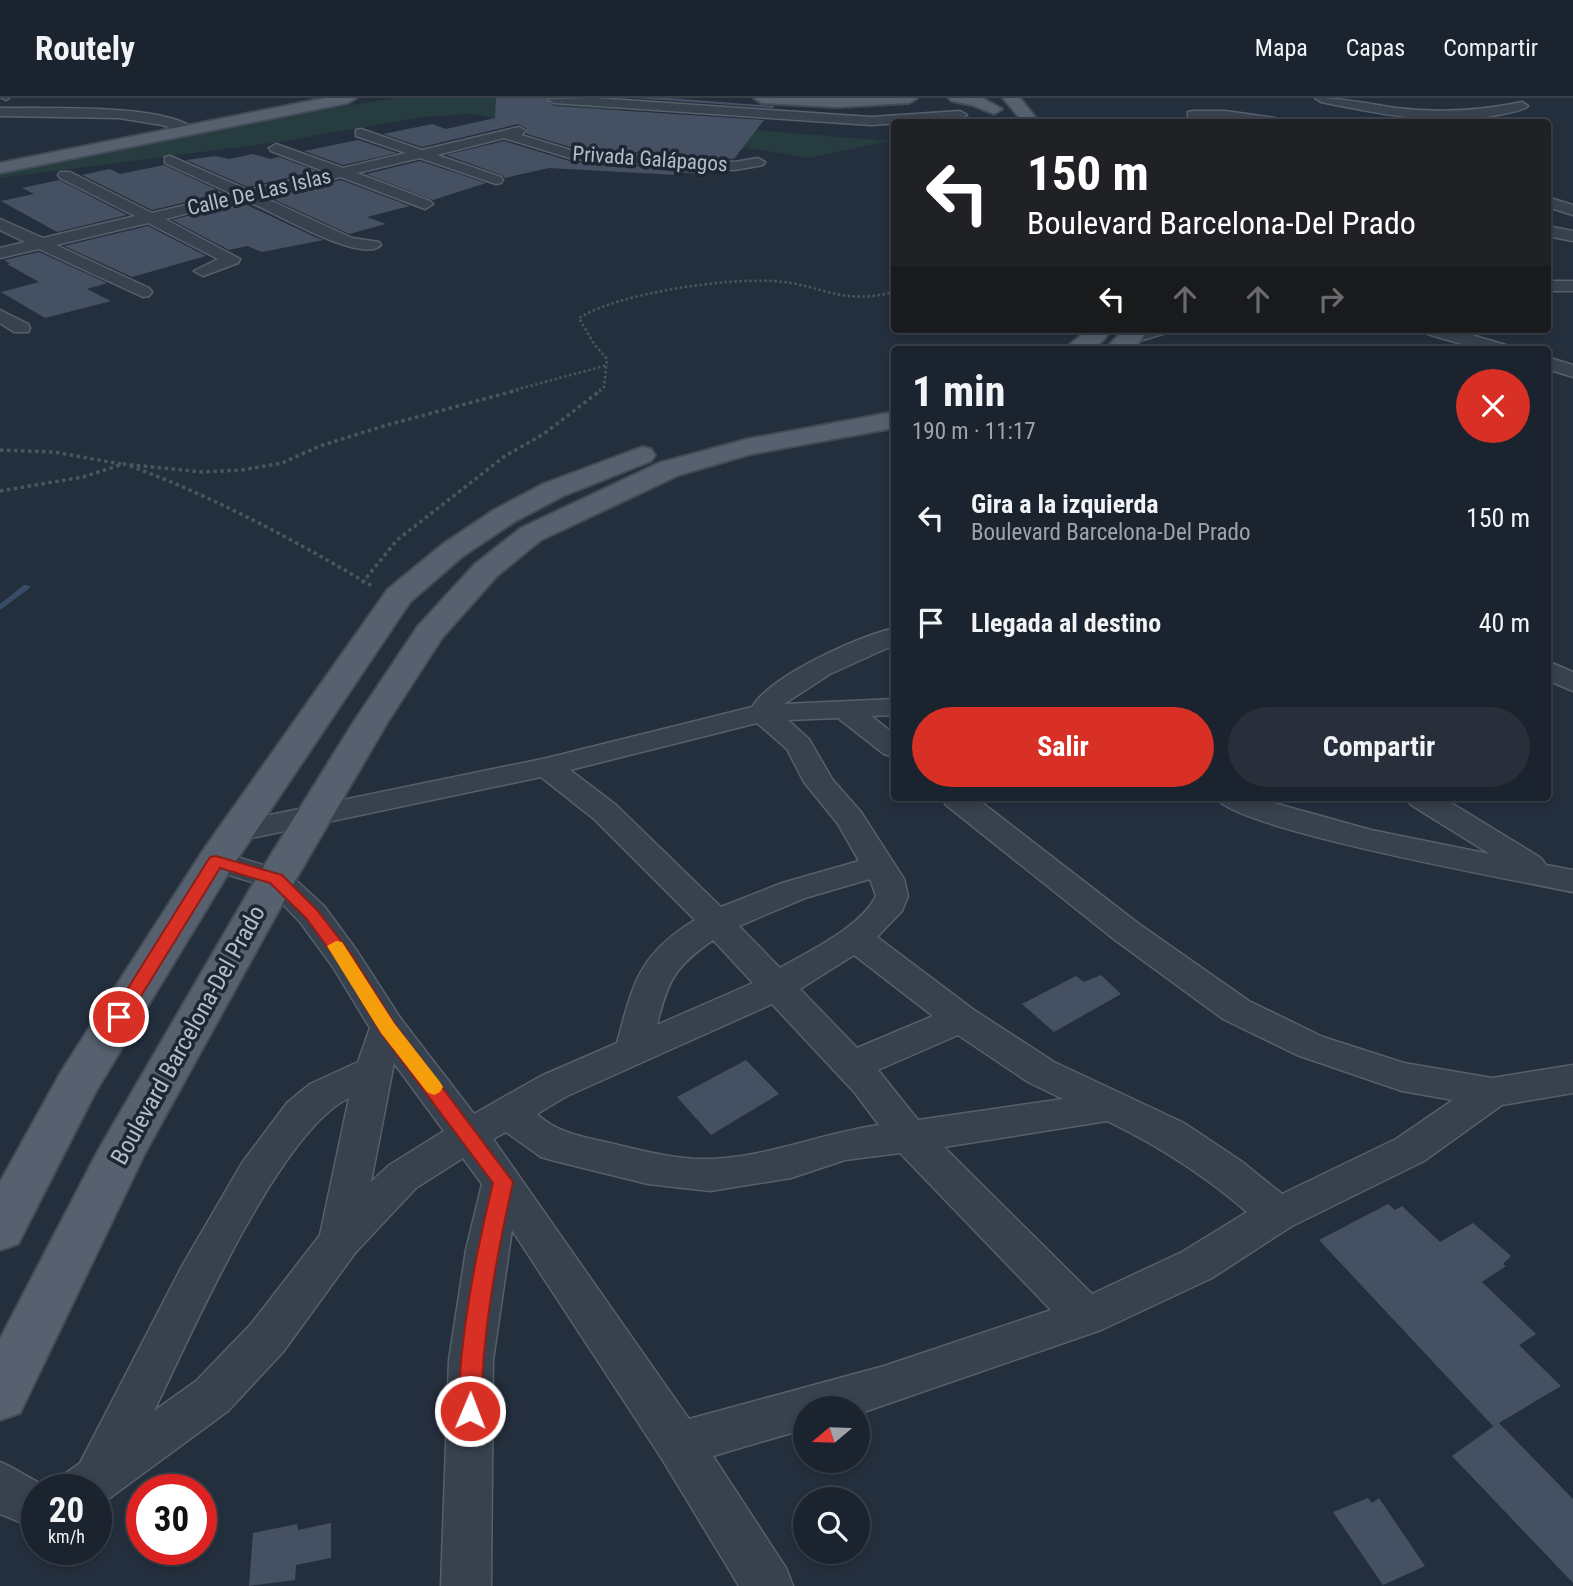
<!DOCTYPE html>
<html lang="es">
<head>
<meta charset="utf-8">
<style>
  body { margin:0; font-family:"Roboto Condensed",sans-serif; background:#282f3a; color:#f1f3f6; height:100vh; display:flex; flex-direction:column; font-size:26px; white-space:nowrap }
  * { box-sizing:border-box; margin:0 }
  p { font-size:23px; color:#a0a4aa }
  .icon { flex:none; width:38px; height:38px; fill:none; stroke:currentColor; stroke-width:2; stroke-linecap:round; stroke-linejoin:round }
  .map { position:relative; flex:1; overflow:hidden }
  .sheet { position:absolute; left:891px; top:248px; width:660px; height:455px; display:flex; flex-direction:column; background:#1b232e; border-radius:7px; box-shadow:0 4px 10px #0003,0 0 0 2px #39404a }
  .sheet>* { flex:none }
  .top-card { position:absolute; left:891px; top:21px; width:660px; height:214px; border-radius:7px; box-shadow:0 4px 10px #0003,0 0 0 2px #39404a; background:#202124; color:#fff; overflow:hidden }
  .needle { width:46px; rotate:251deg }
  .tools { position:absolute; left:793px; top:1298px; display:grid; gap:14px }
  .tools a { display:grid; place-items:center; width:77px; height:77px; border-radius:50%; background:#1b232e; box-shadow:0 4px 10px #0003,0 0 0 2px #39404a; font-size:35px }
  .speed { position:absolute; left:21px; top:1376px; display:flex; gap:14px; font-size:35px; font-weight:700; text-align:center }
  .speed>* { display:grid; place-content:center; width:91px; height:91px; border-radius:50%; background:#1b232e; box-shadow:0 4px 10px #0003,0 0 0 2px #39404a; line-height:1 }
  .speed small { font-size:18px; font-weight:400 }
  .speed .limit { border:10px solid #d22; background:#fff; color:#111 }
  .pin { position:absolute; display:grid; place-items:center; width:60px; height:60px; color:#fff; margin:-30px; border:4px solid #fff; border-radius:50%; box-shadow:0 2px 7px #0007 }
  .me { position:absolute; width:77px; margin:-38px; rotate:1deg; stroke-linejoin:round; filter:drop-shadow(0 0 5px #0008) }
  .turn { display:flex; align-items:center; gap:24px; height:147px; padding:0 21px; font-size:32px }
  .turn .icon { width:91px; height:91px; stroke-width:2.5 }
  .turn b { display:block; font-size:49px; line-height:60px }
  .lanes { display:flex; align-items:center; height:66px; padding:0 21px; background:#0003; justify-content:center; gap:35px; direction:ltr }
  .lanes .off { opacity:.35 }
  .round { display:grid; place-items:center; flex:none; width:74px; height:74px; border-radius:37px; background:#282f3a }
  .overview { display:flex; align-items:center; justify-content:space-between; height:119px; padding:0 21px }
  h1 { font-size:42px; font-weight:700; line-height:52px }
  .button { display:flex; gap:14px; margin-top:auto; padding:14px 21px }
  .button a { flex:1; height:80px; border-radius:42px; background:#d93025; color:#fff; font-size:28px; font-weight:700; line-height:80px; text-align:center }
  .button a+a { background:#282f3a; color:#f1f3f6 }
  ul { padding:0; list-style:none }
  li { display:flex; align-items:center; gap:21px; height:105px; padding:0 21px }
  li div { flex:1 }
  li b { display:block; font-size:26px }
  li em { font-style:normal }
  header { display:flex; align-items:center; gap:42px; box-sizing:border-box; height:98px; padding:0 35px; background:#1b232e; border-bottom:2px solid #39404a }
  header strong { font-size:33px }
  nav { display:flex; gap:38px; margin-inline-start:auto; font-size:24px }
  .map>svg:first-child { display:block }
  .green { fill:#263c3f }
  .lines { fill:none; stroke-linecap:round; stroke-linejoin:round }
  .stream { fill:#394c67; fill-rule:evenodd }
  .building { fill:#455162 }
  .lane-casing { stroke:#565f6c; stroke-width:3 }
  .street-casing { stroke:#565f6c; stroke-width:3 }
  .primary-casing { stroke:#414a57; stroke-width:4 }
  .path-far1 { stroke:#44595c; stroke-width:2.5; stroke-dasharray:2.5 2.5; stroke-linecap:butt }
  .path { stroke:#44595c; stroke-width:3.5; stroke-dasharray:3.5 3.5; stroke-linecap:butt }
  .lane { fill:#38414e; fill-rule:evenodd }
  .street { fill:#38414e; fill-rule:evenodd }
  .primary { fill:#56606e; fill-rule:evenodd }
  .route { fill:#d93025; stroke:#8d1f18; stroke-width:2 }
  .slow { fill:#f59e0b }
  .labels { text-anchor:middle; dominant-baseline:central; stroke-width:7; stroke-linejoin:round; paint-order:stroke }
  .far-street-label { font-size:21px; fill:#b4bcc9; stroke:#1d2633 }
  .street-label { font-size:24px; fill:#b4bcc9; stroke:#1d2633 }
</style>
</head>
<body>
<header>
<strong>Routely</strong>
<nav><a>Mapa</a><a>Capas</a><a>Compartir</a></nav>
</header>
<div class="map">
<svg width="1573" height="1488" viewBox="0 0 1573 1488">
  <rect width="100%" height="100%" fill="#242f3e"/>
  <path class="green" d="M395,0H543L608,6L637,22L889,43L808,60L748,50L609,39L470,16L422,19L272,45L0,80V76L328,11Z"/>
  <g class="lines">
    <path class="stream" d="M24,487H27L31,489L0,512V506Z"/>
  </g>
  <path class="building" d="M496,0H546L554,8L764,22L734,61L574,50L527,36V31L518,26L422,49L383,36L432,26L446,31L495,20Z
    M633,0H669L774,8L773,10Z
    M358,42L397,55L343,67L304,53Z
    M504,43L573,64L700,72L697,76L678,74L676,77L549,70L505,80L502,77L446,57Z
    M253,56L270,61L279,59L317,73L248,89L186,62L215,58L229,61Z
    M420,63L486,85L433,102L366,76Z
    M164,67L224,95L152,112L82,77L110,71L120,76Z
    M59,82L127,117L57,134L1,103L34,96L22,90Z
    M341,82L410,108L367,119L386,126L349,136L269,99Z
    M247,107L315,139L324,142L262,154L247,148L229,152L172,122L222,109Z
    M148,128L206,158L132,179L64,148Z
    M39,154L107,185L87,191L111,203L45,220L1,194L39,184L7,166H10L4,162Z
    M1101,877L1121,896L1054,934L1022,906L1076,878L1084,884Z
    M746,962L779,996L711,1037L677,999Z
    M1388,1106L1395,1112L1402,1108L1440,1144L1473,1125L1511,1158L1503,1166L1506,1168L1482,1184L1536,1236L1519,1247L1561,1288L1499,1325L1573,1401V1485L1452,1358L1498,1325L1493,1328L1319,1142Z
    M1368,1400L1372,1405L1379,1400L1425,1468L1383,1487L1333,1414Z
    M331,1425V1460L296,1467L295,1482L249,1488L253,1435L297,1426L298,1432Z"/>
  <g class="lines">
    <defs>
      <path id="lane" d="M2,0H9L6,2Z"/>
      <path id="street" d="M595,0L871,19L960,13L967,17L960,21L871,27L554,5L548,1Z
        M1315,0C1343,0 1369,6 1396,10C1439,15 1480,13 1522,4L1528,8C1522,13 1512,14 1503,16C1443,29 1380,16 1321,4Z
        M0,10C43,11 165,5 196,32L189,36L162,27L119,20L0,18Z
        M1193,13H1225L1275,20L1282,24L1188,20V14Z
        M519,29L526,33L521,37L574,53L735,64L758,60L765,64L763,67L735,72L573,61L504,40L437,57L501,79L503,82L501,85L496,86L420,60L357,75L430,103L433,106L425,111L341,79L261,98L352,140L379,144L381,147C362,168 272,112 248,104C238,100 179,118 165,121L240,161L238,165L203,178L194,173L218,161L148,125L56,147L149,190L152,194L149,198L143,199L39,151L0,160V150L25,144L0,132V121L43,140L135,118L60,80L58,77L60,74H70L152,115L232,96L165,65V59L170,58L248,92L326,74L271,53L269,50L276,46L343,70L406,55L356,38V32L361,31L422,52Z
        M1547,99L1573,107V117L1547,109Z
        M1547,128L1573,133V143L1547,138Z
        M1547,183H1573V193H1547Z
        M0,212L28,226L30,230L28,234H14L0,225Z
        M1140,231H1168L1166,235L1133,245L1124,239L1126,235Z
        M1422,231H1451L1509,248L1512,252H1482L1424,235Z
        M1547,259L1573,267V279L1547,271Z
        M894,530V547L830,576L784,606L894,601V617L871,618L894,636V659L884,656L838,620L788,622L809,641L832,681L861,714L904,781L908,798L902,813L877,839L974,912L1054,964L1184,1025L1241,1063L1282,1096L1396,1041L1453,1002L1402,993L1297,957L1223,921L1115,842L946,707L942,700H976L1139,826L1249,903L1323,939L1404,965L1492,980L1573,967V995L1502,1007L1424,1063L1292,1128L1212,1180L1101,1232L858,1316V1311H805V1331L713,1358L786,1470L793,1488H739L662,1361L512,1132L493,1262L491,1488H441L449,1262L466,1152L482,1086L463,1060L416,1090L355,1155L283,1254L228,1313L100,1407L96,1409V1391H59L66,1375L80,1365L182,1168L242,1065L287,1005L310,986L358,964L370,930L333,869L300,824L265,788L205,770L200,763L205,756L216,753L287,774L324,808L357,853L401,921L474,1016L541,978L617,945C633,885 639,856 695,822L594,721L541,679L237,743L226,740L221,733L226,726L547,660L752,609C773,576 856,540 894,530ZM757,625L787,651L804,684L838,726L859,763L782,785L721,809L616,707L570,672ZM870,781L876,798C861,829 809,853 780,870L739,828L805,800ZM713,842L753,885L657,927C668,881 675,869 713,842ZM854,857L933,918L857,950L800,891ZM772,906L855,995L879,1027C822,1035 768,1059 711,1061C678,1062 642,1053 610,1045C584,1039 557,1035 537,1016L567,998ZM958,937L1028,984L1063,1001L918,1022L878,972ZM394,965L444,1033L388,1068L371,1084ZM349,1000L320,1137L251,1226L196,1283L154,1313C190,1239 279,1033 349,1000ZM1107,1023C1159,1048 1204,1077 1247,1114L1182,1154L1092,1196L944,1049ZM506,1034L541,1059L555,1063L648,1086L710,1093L791,1080L845,1062L900,1055L1051,1212L884,1268L689,1321L493,1041Z
        M1547,563L1573,574V593L1547,582Z
        M1216,700H1256L1371,732L1490,756L1411,707L1407,700H1443L1541,760L1546,767L1573,772V794C1520,783 1237,732 1216,700Z
        M0,1364C19,1372 34,1384 53,1391H37V1431L0,1416Z"/>
      <path id="primary" d="M325,0H356L348,5L0,75V65Z
        M754,0H917L909,5L838,9L762,5Z
        M949,0H982L1002,11L994,16L972,7L952,3Z
        M1003,0H1020L1039,24H1023Z
        M1089,231H1112C1097,253 1089,252 1063,252Z
        M1125,231H1147C1139,253 1125,252 1104,252Z
        M894,314V330L751,356L679,377L541,442L497,478L442,540L387,625L296,781L145,1055L20,1315L0,1322V1241L99,1051L256,781L353,625L418,528L475,466L521,430L659,365L748,341Z
        M642,349L651,351L655,357L651,363L563,398L514,424L463,458L410,504L234,766L96,993L18,1146L0,1152V1084L61,974L202,754L388,491L443,446L494,412L543,386Z"/>
    </defs>
    <use href="#lane" class="lane-casing"/>
    <use href="#street" class="street-casing"/>
    <use href="#primary" class="primary-casing"/>
    <path class="path-far1" d="M511,293L608,267
      M599,293L604,289L607,261L594,246L579,220C619,195 725,180 773,183C822,186 839,208 894,194"/>
    <path class="path" d="M0,352L54,354L121,366
      M130,368C215,399 294,442 372,488
      M0,393L83,379L123,366L202,374L242,372L282,365L320,348L387,327L518,292
      M362,485L397,442L505,358L545,335L601,292"/>
    <use href="#lane" class="lane"/>
    <use href="#street" class="street"/>
    <use href="#primary" class="primary"/>
  </g>
  <path class="route" d="M216,758L282,777L317,812L351,856L394,925L513,1084C496,1160 482,1235 481,1313L478,1321L470,1324L461,1321L458,1313C460,1236 475,1160 493,1085L381,935L339,865L306,820L270,785L220,770L125,924H113L110,919L210,759Z"/>
  <path class="slow" d="M336,843L342,844L394,925L440,984L443,989L440,994L434,997L427,994L381,935L327,848Z"/>
  <g class="labels">
    <g class="far-street-label">
      <text transform="translate(650 61) rotate(4)">Privada Galápagos</text>
      <text transform="translate(259 94) rotate(-13)">Calle De Las Islas</text>
    </g>
    <g class="street-label">
      <text transform="translate(188 937) rotate(-61)">Boulevard Barcelona-Del Prado</text>
    </g>
  </g>
</svg>
<div class="tools">
<a><svg class="needle" viewBox="-14 -14 28 28"><path d="M0-13l5 13h-10z" fill="#e53935"/><path d="M0 13l5-13h-10z" fill="#a0a4aa"/></svg></a>
<a><svg class="icon" aria-label="search" viewBox="0 0 24 24"><circle cx="10" cy="10" r="6"/><path d="M15 15l6 6"/></svg></a>
</div>
<div class="speed"><div>20<small>km/h</small></div><div class="limit">30</div></div>
<div class="pin" style="left:119px;top:919px;background:#d93025"><svg class="icon" aria-label="arrive" viewBox="0 0 24 24"><path d="M6 21V4h12l-3 4 3 4H6"/></svg></div>
<svg class="me" style="left:470px;top:1313px" viewBox="-20 -20 40 40"><circle r="17" fill="#d93025" stroke="#fff" stroke-width="3"/><path d="M0-11L8 9 0 5-8 9z" fill="#fff"/></svg>
<div class="top-card">
<div class="turn"><svg class="icon" aria-label="left" viewBox="0 0 24 24"><path d="M17 20v-9H6M10 6l-5 5 5 5"/></svg><div><b>150 m</b>Boulevard Barcelona-Del Prado</div></div>
<div class="lanes"><svg class="icon" aria-label="left" viewBox="0 0 24 24"><path d="M17 20v-9H6M10 6l-5 5 5 5"/></svg><svg class="icon off" aria-label="ahead" viewBox="0 0 24 24"><path d="M12 20V5M6 11l6-6 6 6"/></svg><svg class="icon off" aria-label="ahead" viewBox="0 0 24 24"><path d="M12 20V5M6 11l6-6 6 6"/></svg><svg class="icon off" aria-label="right" viewBox="0 0 24 24"><path d="M7 20v-9h11M14 6l5 5-5 5"/></svg></div>
</div>
<section class="sheet">
<div class="overview"><div><h1>1 min</h1><p>190 m · 11:17</p></div><a class="round" style="background:#d93025;color:#fff"><svg class="icon" aria-label="close" viewBox="0 0 24 24"><path d="M6 6l12 12M18 6L6 18"/></svg></a></div>
<ul>
<li><svg class="icon" aria-label="left" viewBox="0 0 24 24"><path d="M17 20v-9H6M10 6l-5 5 5 5"/></svg><div><b>Gira a la izquierda</b><p>Boulevard Barcelona-Del Prado</p></div><em>150 m</em></li>
<li><svg class="icon" aria-label="arrive" viewBox="0 0 24 24"><path d="M6 21V4h12l-3 4 3 4H6"/></svg><div><b>Llegada al destino</b></div><em>40 m</em></li>
</ul>
<div class="button"><a>Salir</a><a>Compartir</a></div>
</section>
</div>
</body>
</html>
